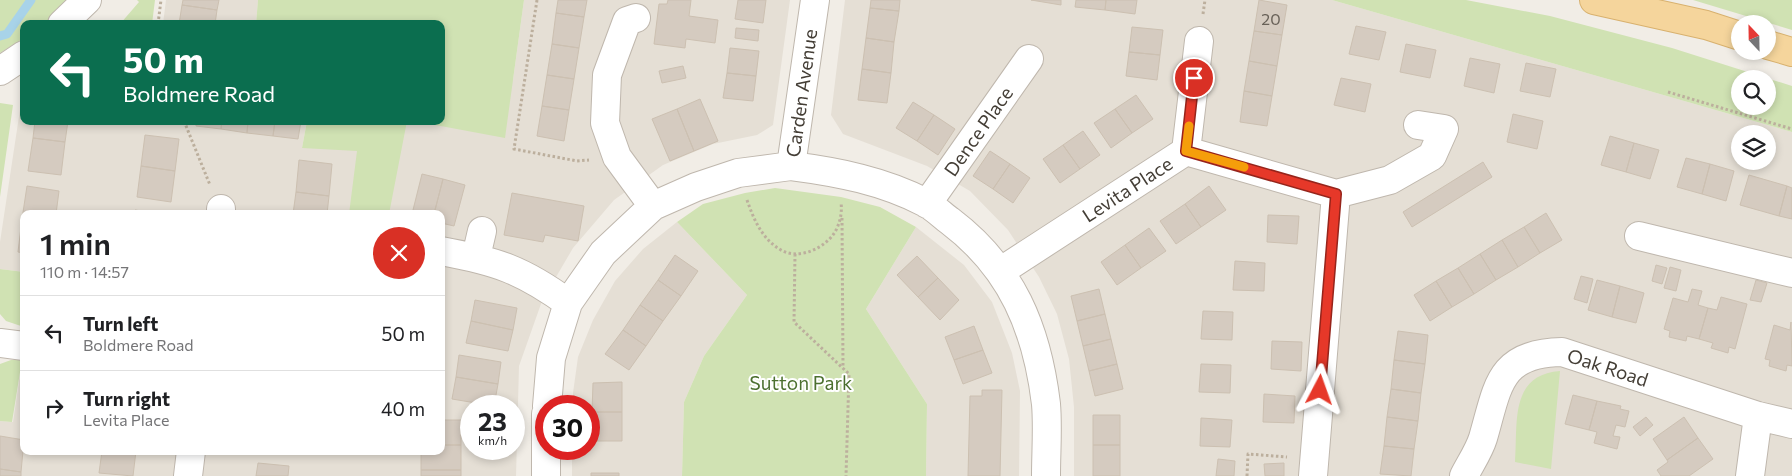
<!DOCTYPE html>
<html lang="en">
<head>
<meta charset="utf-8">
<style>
  body { margin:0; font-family:Commissioner,sans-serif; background:#f2f2f2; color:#202124; height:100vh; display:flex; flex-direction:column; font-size:19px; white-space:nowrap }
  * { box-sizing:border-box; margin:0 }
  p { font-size:16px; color:#757577 }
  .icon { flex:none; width:28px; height:28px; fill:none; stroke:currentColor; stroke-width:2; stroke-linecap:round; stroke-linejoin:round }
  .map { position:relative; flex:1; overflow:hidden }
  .sheet { position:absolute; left:20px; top:210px; width:425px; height:245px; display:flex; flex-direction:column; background:#fff; border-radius:10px; box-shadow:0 2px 8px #0003 }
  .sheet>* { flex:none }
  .guide { position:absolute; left:20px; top:20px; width:425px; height:105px; border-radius:10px; box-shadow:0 2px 8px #0003; background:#0b6e4f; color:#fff; overflow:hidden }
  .needle { width:32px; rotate:338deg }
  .tools { position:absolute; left:1731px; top:15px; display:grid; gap:10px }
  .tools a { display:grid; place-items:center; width:45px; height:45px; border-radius:50%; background:#fff; box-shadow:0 2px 8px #0003; font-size:25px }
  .speed { position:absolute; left:460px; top:395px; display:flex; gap:10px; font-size:25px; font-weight:700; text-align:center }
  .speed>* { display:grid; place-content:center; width:65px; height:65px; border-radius:50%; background:#fff; box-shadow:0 2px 8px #0003; line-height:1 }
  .speed small { font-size:12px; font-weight:400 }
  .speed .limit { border:8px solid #d22; background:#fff; color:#111 }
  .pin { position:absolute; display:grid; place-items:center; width:42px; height:42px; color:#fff; margin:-21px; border:2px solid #fff; border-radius:50%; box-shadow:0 1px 5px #0007 }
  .me { position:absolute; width:55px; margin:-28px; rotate:4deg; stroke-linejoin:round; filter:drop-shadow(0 0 4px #0008) }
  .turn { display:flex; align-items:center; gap:18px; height:105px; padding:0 20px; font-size:22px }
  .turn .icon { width:65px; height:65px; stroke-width:2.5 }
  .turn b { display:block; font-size:35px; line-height:42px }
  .round { display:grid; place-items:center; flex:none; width:52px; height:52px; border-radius:26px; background:#f2f2f2 }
  .summary { display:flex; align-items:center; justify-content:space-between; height:85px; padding:0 20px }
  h1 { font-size:30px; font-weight:600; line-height:38px }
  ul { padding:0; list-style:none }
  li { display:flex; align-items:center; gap:15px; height:75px; padding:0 20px; border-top:1px solid #e0e0e0 }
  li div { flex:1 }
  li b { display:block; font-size:19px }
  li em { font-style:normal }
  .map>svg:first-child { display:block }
  .residential { fill:#e5dfd5; fill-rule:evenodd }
  .green { fill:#d0e2b3; fill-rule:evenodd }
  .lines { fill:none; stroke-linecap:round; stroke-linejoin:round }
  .stream { stroke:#a8d3e9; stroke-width:9 }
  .building { fill:#d5cbc0; stroke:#ccc0b1 }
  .minor-casing { stroke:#bfb7ad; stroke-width:30 }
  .major-casing { stroke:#d8b16e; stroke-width:30 }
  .path { stroke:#bcaf9d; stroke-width:3; stroke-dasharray:2.5 2.5; stroke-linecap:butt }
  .minor { stroke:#fff; stroke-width:28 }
  .major { stroke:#f5d59c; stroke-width:28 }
  .route-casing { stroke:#96241b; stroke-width:12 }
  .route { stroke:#e63829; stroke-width:9 }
  .slow { stroke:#f59e0b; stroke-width:9 }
  .labels { text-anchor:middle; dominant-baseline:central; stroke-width:4; stroke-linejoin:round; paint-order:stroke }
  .number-label { font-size:16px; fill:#686158 }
  .street-label { font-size:19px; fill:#443e36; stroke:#fff }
  .park-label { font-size:19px; fill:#4c702f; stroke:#fff }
</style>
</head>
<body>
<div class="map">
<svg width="1792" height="476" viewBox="0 0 1792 476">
  <rect width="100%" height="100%" fill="#f1ede6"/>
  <path class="residential" d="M166,0H258L256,24H163Z
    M524,0H790L773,125L757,135L713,144L663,165L614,200L573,248L542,301L519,366L516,476H0V421L13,422L24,347V451H441V214H24V272L0,269V242L23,90L24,121H307L302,148L396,121L423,124L424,121H441L513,80ZM471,406H514V449H471Z
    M845,0H1332L1792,132V476H1074V407L1069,359L1057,314L1039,277L1008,230L970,191L927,166L843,134L831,115ZM1740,134H1768V161H1740Z
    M677,222L747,295L704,356L684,402L682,476H572V449H589V406H573V393L578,357L593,320L615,281L643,249Z
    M916,227L964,265L992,302L1012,353L1020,391L1019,476H926L927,404L866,309Z"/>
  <path class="green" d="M0,0H74L46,24H24V38L0,53Z
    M137,0H155L152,24H120L139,2Z
    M258,0H524L505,138L414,121H441V24H256Z
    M1332,0H1466L1550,16L1672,48L1792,86V132ZM1740,79H1768V106H1740Z
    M1693,0H1792V30Z
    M0,103L13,105L0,197Z
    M307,121H407L389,214H349L357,151L302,148Z
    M775,188L841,197L880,207L916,227L866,309L927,404L926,476H682L684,402L704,356L747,295L677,222L703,204L745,193Z
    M0,269L24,272V327L6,321L0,314Z
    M11,360H22L12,422L0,421V364Z
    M1560,371L1551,469L1515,462C1518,423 1509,375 1560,371Z"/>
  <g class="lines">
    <path class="stream" d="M0,36L7,34L31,0"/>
  </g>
  <path class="building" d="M183,0H219L217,10L182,5Z
    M558,0H587L584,17L556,13Z
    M668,0H691L689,16L718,20L715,43L686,39L685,48L654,44L659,4H667Z
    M738,0H766L763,23L735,19Z
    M871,0H900L899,11L870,8Z
    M1031,0H1061V5Z
    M1076,0H1106L1105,10L1075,7Z
    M1106,0H1137L1135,14L1105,10Z
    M1259,0L1287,5L1282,35L1254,31Z
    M182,5L217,10L215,24H179Z
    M870,8L899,11L894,42L866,38Z
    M556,13L584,17L579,48L552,44Z
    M1356,26L1386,32L1379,60L1349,54Z
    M1132,27L1163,30L1160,55L1129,52Z
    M736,28L759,30L758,41L735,38Z
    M1254,31L1282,35L1277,66L1249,61Z
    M866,38L894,42L891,73L862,69Z
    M552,44L579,48L574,79L547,75Z
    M1406,44L1436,50L1430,78L1400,72Z
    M730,48L759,51L756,76L727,73Z
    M1129,52L1160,55L1157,80L1126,76Z
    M1470,58L1500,64L1494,93L1464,86Z
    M1249,61L1277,66L1272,96L1244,91Z
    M1526,63L1556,69L1550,97L1520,91Z
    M683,66L686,78L662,83L659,71Z
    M862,69L891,73L887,103L858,100Z
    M727,73L756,76L753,101L723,98Z
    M547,75L574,79L569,110L542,106Z
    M1341,78L1371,84L1365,112L1334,105Z
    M1244,91L1272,96L1267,126L1240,122Z
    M1136,95L1153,119L1132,133L1115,109Z
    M700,99L718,141L694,151L677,109Z
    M913,102L934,115L917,141L896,128Z
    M542,106L569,110L564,141L537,136Z
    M677,109L694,151L670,161L652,119Z
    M1115,109L1132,133L1111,148L1094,123Z
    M1513,114L1543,121L1537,149L1507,142Z
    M934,115L955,129L938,155L917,141Z
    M35,121H68L65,142L33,138Z
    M196,121H222L221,129L196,126Z
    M222,121H248L247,133L221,129Z
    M248,121H275L273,136L247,133Z
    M275,121H301L298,139L273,136Z
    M1083,131L1100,155L1080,169L1063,145Z
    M145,135L179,139L175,171L141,166Z
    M1610,136L1634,143L1626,172L1601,165Z
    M33,138L65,142L61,175L28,171Z
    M1634,143L1659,150L1650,179L1626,172Z
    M1063,145L1080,169L1060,183L1043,159Z
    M990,151L1010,164L993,189L973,176Z
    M1686,158L1710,164L1702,194L1677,187Z
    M299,160L332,164L329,196L296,192Z
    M1483,162L1492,177L1412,227L1403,212Z
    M1010,164L1030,178L1013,203L993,189Z
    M1710,164L1734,171L1726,201L1702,194Z
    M141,166L175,171L171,202L137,197Z
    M422,174L443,179L434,214H412Z
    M1749,175L1787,186L1779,216L1740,205Z
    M443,179L465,185L454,226L441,223V214H434Z
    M27,186L59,191L56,214H24L22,219Z
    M1209,186L1226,210L1201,227L1185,204Z
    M1787,186L1792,188V219L1779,216Z
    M296,192L329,196L327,214H293Z
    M512,193L584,206L578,241L545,235L543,242L504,235Z
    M1185,204L1201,227L1176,244L1160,221Z
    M135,210L159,214H134Z
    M1546,213L1562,240L1540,253L1524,227Z
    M1268,215L1299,216L1297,244L1267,242Z
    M22,219H24V253L18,252Z
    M1524,227L1540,253L1518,267L1502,240Z
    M1149,228L1166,251L1141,268L1125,245Z
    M1502,240L1518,267L1496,280L1480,254Z
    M1125,245L1141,268L1117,285L1101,262Z
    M1480,254L1496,280L1474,294L1458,268Z
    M675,255L698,271L681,296L658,280Z
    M917,256L938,278L918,297L897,275Z
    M1235,261L1265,263L1264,291L1233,290Z
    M1656,265L1667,268L1662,284L1652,281Z
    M1670,267L1681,270L1676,291L1664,288Z
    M1458,268L1474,294L1452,307L1436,281Z
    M1581,276L1593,279L1587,303L1574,299Z
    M938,278L959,300L940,320L918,297Z
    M658,280L681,296L663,321L640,305Z
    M1597,280L1620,286L1612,317L1588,310Z
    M1756,280L1767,283L1761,302L1750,300Z
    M1436,281L1452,307L1430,321L1414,295Z
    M1620,286L1644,293L1636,323L1612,317Z
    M1099,289L1105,314L1077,321L1071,296Z
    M1692,289L1702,291L1698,305L1708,308L1699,339L1687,336L1686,341L1669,337L1670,331L1664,329L1673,298L1688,302Z
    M1721,297L1747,304L1735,349L1729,347L1728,353L1711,348L1713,343L1699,339L1708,308L1717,310Z
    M475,300L517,308L513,330L471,321Z
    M640,305L663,321L646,346L623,330Z
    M1203,311L1233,312L1232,340L1201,339Z
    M1105,314L1111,339L1083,346L1077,321Z
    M471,321L513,330L508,351L466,343Z
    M1791,322L1792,366L1787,365L1786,371L1769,366L1770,360L1765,359L1774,325L1790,330Z
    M974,326L983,350L954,360L945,337Z
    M623,330L646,346L629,370L605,354Z
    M1398,331L1428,335L1425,364L1394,360Z
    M1111,339L1117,364L1089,371L1083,346Z
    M1272,341L1302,342L1301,371L1271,369Z
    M983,350L992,373L963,384L954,360Z
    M459,355L501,362L498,384L456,377Z
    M1394,360L1425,364L1421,393L1391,389Z
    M1117,364L1123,389L1095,396L1089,371Z
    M1201,364L1231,365L1230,393L1199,392Z
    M456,377L498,384L494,406L452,399Z
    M622,382V412H592L593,383Z
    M1391,389L1421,393L1418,421L1387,417Z
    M982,390H1002L1000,476H968L970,396H982Z
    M1264,394L1295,396L1294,423L1263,422Z
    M1573,395L1597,401L1589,430L1565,424Z
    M1597,401L1621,406L1620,409L1629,411L1625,427L1616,425L1613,436L1620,437L1617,449L1594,443L1597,432L1589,430Z
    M592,412H622V441H592Z
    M1093,415H1120V445H1093Z
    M1387,417L1418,421L1414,449L1384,446Z
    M1646,417L1653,425L1640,436L1633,427Z
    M1684,417L1698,438L1667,460L1653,439Z
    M1201,418L1232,420L1230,447L1200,446Z
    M441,420H461V445H441Z
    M0,436L24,440L21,472L0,469Z
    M1698,438L1713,459L1689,476H1661L1657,470L1668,462L1667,460Z
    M441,445H461V470H421V451H441Z
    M1093,445H1120V476H1093Z
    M1384,446L1414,449L1411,476L1380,474Z
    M102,451H136L133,476L99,473Z
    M1218,459L1235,461L1234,476H1216Z
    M258,463L289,466L288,476H256Z
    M1284,463V476H1265L1264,464Z
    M0,469L21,472V476H0Z
    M421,470H461V476H421Z
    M591,473H619V476H591Z"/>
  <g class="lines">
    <defs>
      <path id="minor" d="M636,18L627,21L607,75L605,123L617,157L653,206
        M62,24L87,0
        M0,71L24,55
        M1186,151L1336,194L1313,476
        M791,166C838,172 884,181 926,203C935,208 943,216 950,221C1012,268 1037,329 1046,404C1048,427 1046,452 1046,476
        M1336,194L1390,180L1432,156L1444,129L1418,125
        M927,204L1029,59
        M221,214V209
        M1639,236L1792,273
        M441,251C496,261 523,270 568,303
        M476,257L482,231
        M1001,271L1186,151L1199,41
        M0,343L24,346
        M547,406L551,358L568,303L603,253L653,206L696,187L738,173L791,166L815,0
        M188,476L191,451
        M546,476V414
        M1464,476C1470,464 1479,451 1483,438C1498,387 1498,353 1562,352L1758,416L1792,424
        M1750,476L1758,416"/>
      <path id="major" d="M1594,0L1706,25L1740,36
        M1768,45L1792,52"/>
    </defs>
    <use href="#minor" class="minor-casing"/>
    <use href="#major" class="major-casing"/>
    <path class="path" d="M537,0L514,149L577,161L589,160
      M1203,14L1205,0
      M158,24L161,0
      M1668,92L1792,129
      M184,121L210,185
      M747,200C754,220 762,239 781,250C799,261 829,247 837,228C841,219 842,211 841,202
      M842,218L843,368
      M795,254L794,322L849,374L846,476
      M1247,476L1248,454L1287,457"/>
    <use href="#minor" class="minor"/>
    <use href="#major" class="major"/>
  </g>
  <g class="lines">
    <defs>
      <path id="route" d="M1194,78L1186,151L1336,194L1320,390"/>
    </defs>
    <use href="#route" class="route-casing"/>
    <use href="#route" class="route"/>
    <path class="slow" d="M1189,126L1186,151L1244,167"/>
  </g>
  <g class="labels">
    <g class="number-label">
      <text x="1271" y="18">20</text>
    </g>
    <g class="street-label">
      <text transform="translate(801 93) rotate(-82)">Carden Avenue</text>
      <text transform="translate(978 131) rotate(-55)">Dence Place</text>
      <text transform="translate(1127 189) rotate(-33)">Levita Place</text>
      <text transform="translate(1608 367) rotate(18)">Oak Road</text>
    </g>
    <g class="park-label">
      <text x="801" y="382">Sutton Park</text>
    </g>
  </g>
</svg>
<div class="tools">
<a><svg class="needle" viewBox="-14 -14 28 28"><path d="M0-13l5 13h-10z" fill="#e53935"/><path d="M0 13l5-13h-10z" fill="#757577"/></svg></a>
<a><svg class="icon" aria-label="search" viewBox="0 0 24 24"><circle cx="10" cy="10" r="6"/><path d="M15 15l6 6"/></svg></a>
<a><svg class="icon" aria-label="layers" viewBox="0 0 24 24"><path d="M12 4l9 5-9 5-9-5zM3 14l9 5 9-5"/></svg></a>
</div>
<div class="speed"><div>23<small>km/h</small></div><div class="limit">30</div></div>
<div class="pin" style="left:1194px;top:78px;background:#d93025"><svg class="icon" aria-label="arrive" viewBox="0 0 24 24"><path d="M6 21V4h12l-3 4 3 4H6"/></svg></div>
<svg class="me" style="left:1320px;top:390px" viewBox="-20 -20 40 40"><path d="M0-17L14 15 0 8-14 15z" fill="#e63829" stroke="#fff" stroke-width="4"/></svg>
<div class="guide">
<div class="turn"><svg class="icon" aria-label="left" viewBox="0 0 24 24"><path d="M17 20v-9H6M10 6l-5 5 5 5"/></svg><div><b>50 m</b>Boldmere Road</div></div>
</div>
<section class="sheet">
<div class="summary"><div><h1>1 min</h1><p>110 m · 14:57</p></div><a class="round" style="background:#d93025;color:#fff"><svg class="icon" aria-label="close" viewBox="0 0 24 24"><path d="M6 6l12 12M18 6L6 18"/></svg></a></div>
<ul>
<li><svg class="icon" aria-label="left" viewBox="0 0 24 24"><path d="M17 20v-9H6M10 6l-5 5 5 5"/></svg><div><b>Turn left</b><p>Boldmere Road</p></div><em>50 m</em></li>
<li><svg class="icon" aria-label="right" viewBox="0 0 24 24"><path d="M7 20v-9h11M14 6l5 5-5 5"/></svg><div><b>Turn right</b><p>Levita Place</p></div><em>40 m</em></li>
</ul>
</section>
</div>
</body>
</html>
